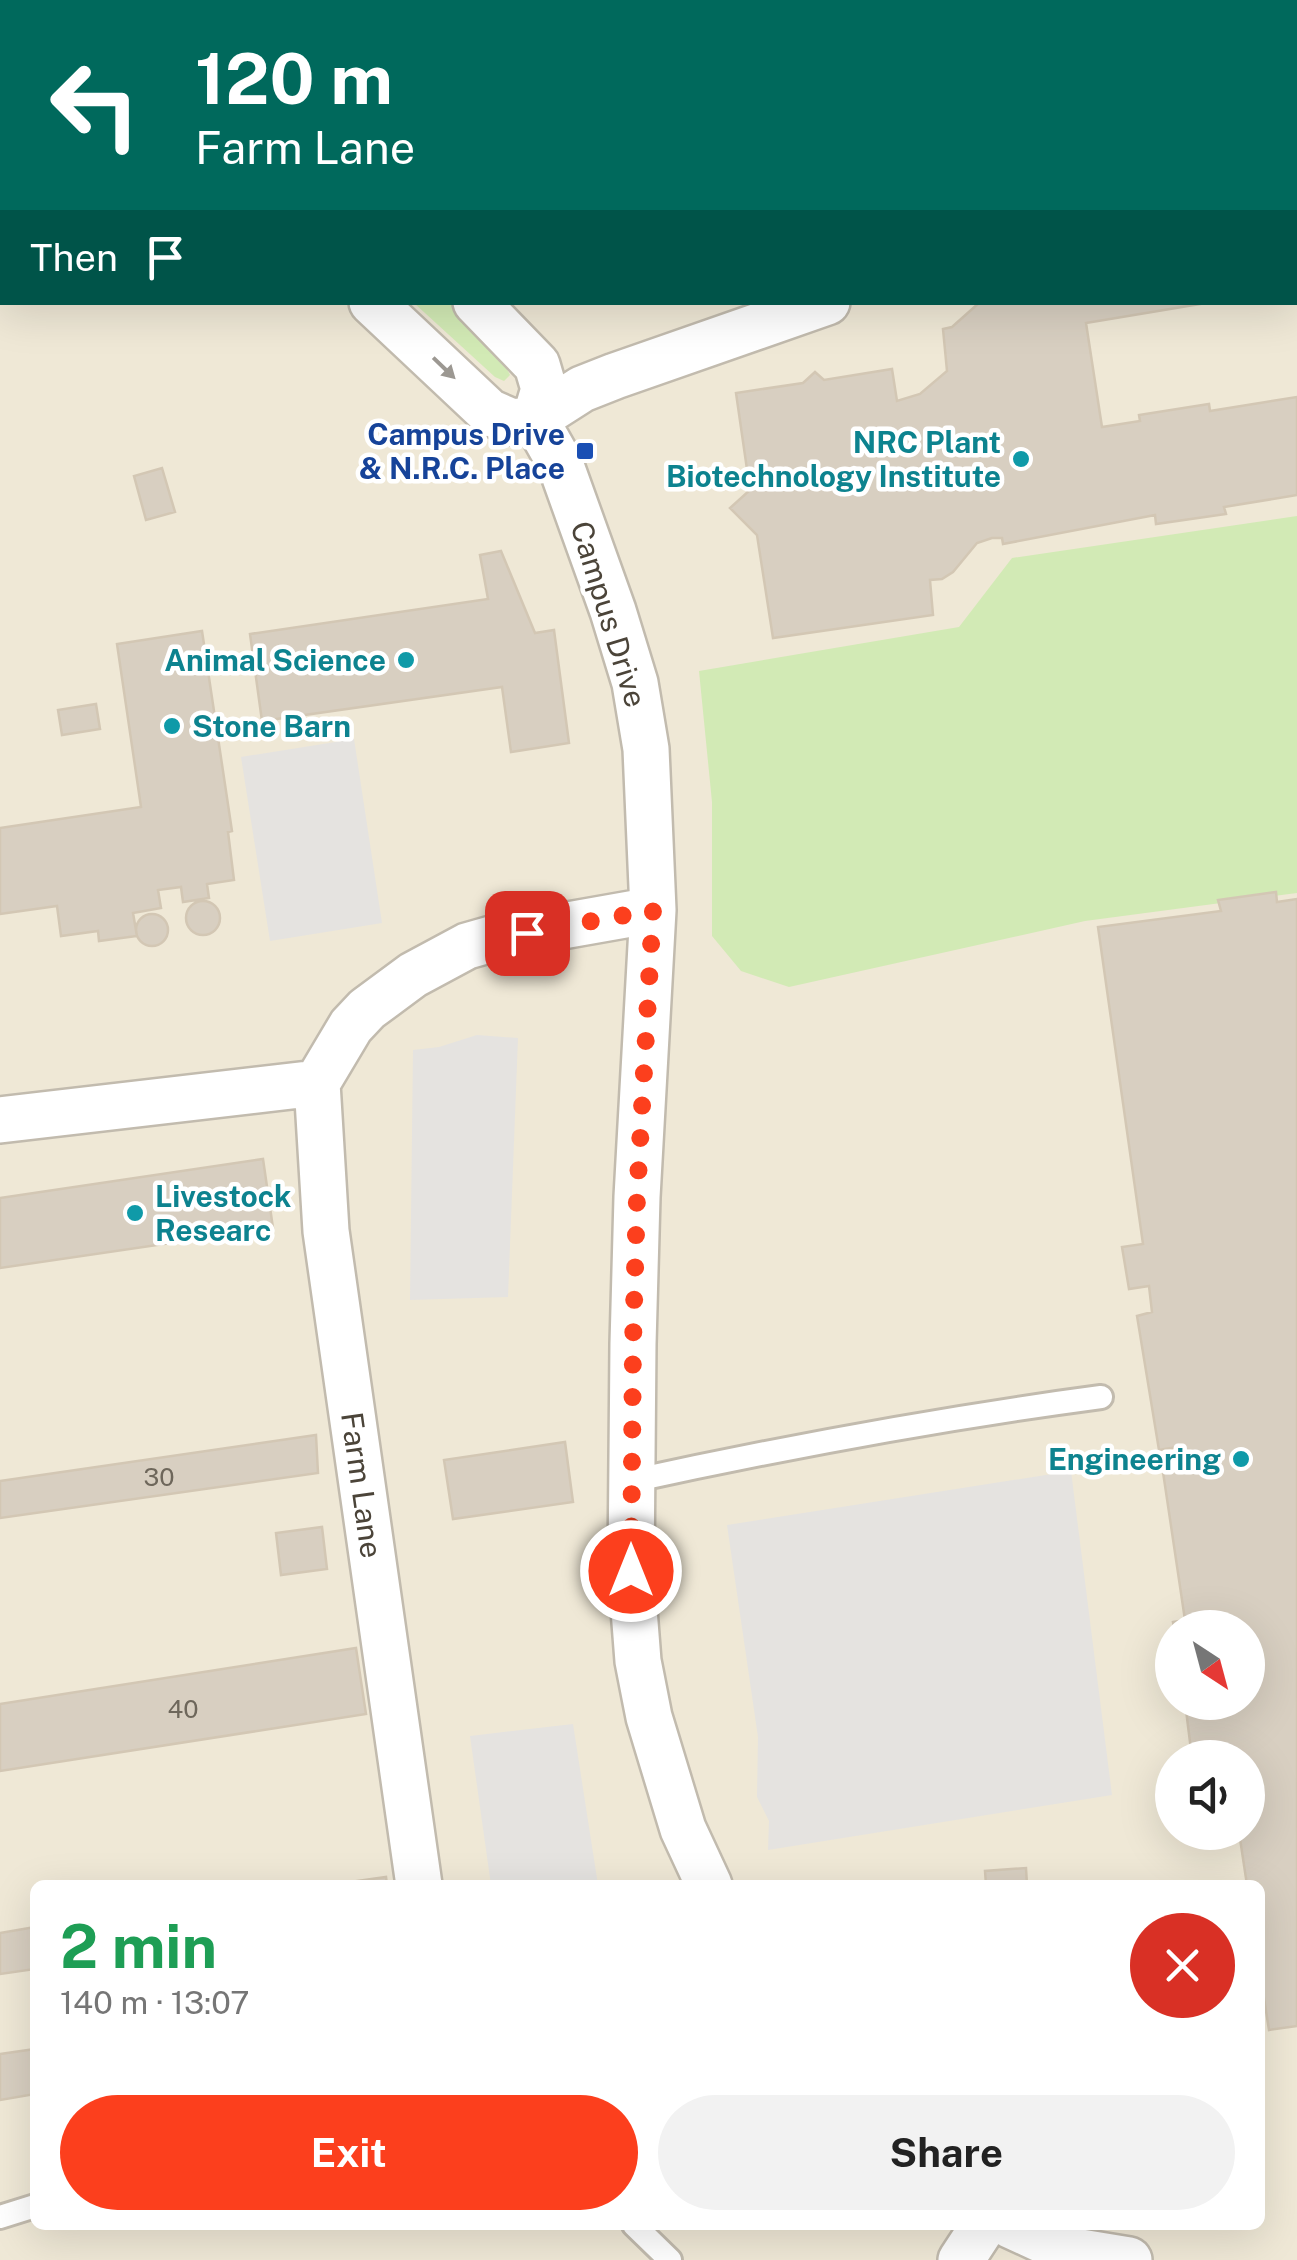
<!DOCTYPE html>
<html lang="en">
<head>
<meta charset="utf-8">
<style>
  body { margin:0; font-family:"Public Sans",sans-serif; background:#f2f2f2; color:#222; height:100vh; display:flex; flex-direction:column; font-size:38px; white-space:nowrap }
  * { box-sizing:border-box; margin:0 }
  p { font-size:32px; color:#767676 }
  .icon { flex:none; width:55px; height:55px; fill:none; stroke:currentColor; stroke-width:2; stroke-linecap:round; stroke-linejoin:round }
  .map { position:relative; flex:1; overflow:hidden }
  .sheet { position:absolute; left:30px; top:1880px; width:1235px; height:350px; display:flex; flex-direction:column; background:#fff; border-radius:15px; box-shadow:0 10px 40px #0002 }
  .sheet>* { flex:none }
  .guide { position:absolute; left:0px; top:0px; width:1298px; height:305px; box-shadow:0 10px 40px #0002; background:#00695c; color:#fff; overflow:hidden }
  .needle { width:65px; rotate:144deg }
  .fabs { position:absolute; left:1155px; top:1610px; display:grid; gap:20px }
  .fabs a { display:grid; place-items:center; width:110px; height:110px; border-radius:50%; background:#fff; box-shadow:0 10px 40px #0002; font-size:50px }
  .pin { position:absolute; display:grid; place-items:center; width:85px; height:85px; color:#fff; margin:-42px; border-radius:20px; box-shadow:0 5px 15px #0006 }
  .me { position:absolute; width:110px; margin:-55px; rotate:0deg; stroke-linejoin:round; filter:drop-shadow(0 0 8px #0008) }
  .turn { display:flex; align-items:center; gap:35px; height:210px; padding:0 30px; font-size:45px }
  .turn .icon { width:130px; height:130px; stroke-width:2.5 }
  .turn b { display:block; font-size:70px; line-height:85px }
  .then { display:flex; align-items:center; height:95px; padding:0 30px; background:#0003; gap:20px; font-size:38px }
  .round { display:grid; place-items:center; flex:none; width:105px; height:105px; border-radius:52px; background:#f2f2f2 }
  .summary { display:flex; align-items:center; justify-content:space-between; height:170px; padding:0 30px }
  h1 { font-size:60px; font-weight:700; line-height:75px; color:#1e9e55 }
  .primary-button { display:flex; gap:20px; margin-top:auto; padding:20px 30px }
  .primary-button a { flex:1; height:115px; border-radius:60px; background:#fc3f1d; color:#fff; font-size:40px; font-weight:700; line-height:115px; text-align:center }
  .primary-button a+a { background:#f2f2f2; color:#222 }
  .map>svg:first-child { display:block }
  .education { fill:#efe8d6; fill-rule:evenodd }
  .green { fill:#d2eab5 }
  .parking { fill:#e5e3e0 }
  .building { fill:#d8cfc1; stroke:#d3c7b4; stroke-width:2.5 }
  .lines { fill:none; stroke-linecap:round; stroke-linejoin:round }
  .lane-casing { stroke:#c2bbae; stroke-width:28 }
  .street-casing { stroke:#c2bbae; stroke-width:50 }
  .primary-casing { stroke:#e6c16a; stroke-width:60 }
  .lane { stroke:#fff; stroke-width:22 }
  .street { stroke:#fff; stroke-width:45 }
  .primary { stroke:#ffe39c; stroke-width:55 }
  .oneway { fill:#9c9892 }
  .route { stroke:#fc3f1d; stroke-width:18; stroke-dasharray:0 32.4 }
  .transit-dot { fill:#1a4fb4; stroke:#fff; stroke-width:4 }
  .culture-dot { fill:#0f9aa8; stroke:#fff; stroke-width:4 }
  .labels { text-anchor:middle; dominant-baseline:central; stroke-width:9; stroke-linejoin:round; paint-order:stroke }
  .number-label { font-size:25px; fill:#6e675b }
  .transit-label { font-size:30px; font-weight:bold; fill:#164399; stroke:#fff; text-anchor:end }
  .culture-label { font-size:30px; font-weight:bold; fill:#0d838f; stroke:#fff; text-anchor:end }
  .street-label { font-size:30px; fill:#4b4439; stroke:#fff }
</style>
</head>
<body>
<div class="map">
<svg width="1297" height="2260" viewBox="0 0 1297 2260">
  <rect width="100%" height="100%" fill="#f6f3ec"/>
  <path class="education" d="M0,0H1297V2260H0ZM2,2H1295V302H2ZM1172,1628H1248V1702H1172ZM1172,1758H1248V1832H1172ZM35,1885H1260V2225H35Z"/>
  <path class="green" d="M414,303H452L501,357L510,375L504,381L495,377Z
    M1297,516V893L1085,921L789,987L741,971L712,936V802L699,671L959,627L1012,558Z"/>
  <path class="parking" d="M456,0H883V2H455Z
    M354,739L382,923L270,941L241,757Z
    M477,1035L518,1038L508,1297L410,1300L413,1050L439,1047Z
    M1071,1471L1112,1795L768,1850L769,1821L757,1797L758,1737L727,1525Z
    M573,1724L598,1885H491L470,1736Z"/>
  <path class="building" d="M905,0H954L939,2H905Z
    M1295,212H1297V298L1295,299Z
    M980,302H1212L1086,323L1102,427L1140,421L1139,415L1209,404L1210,411L1297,397V495L1224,507L1226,514L1156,524L1155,515L1003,544L1002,538H992L977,543L953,572L942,579L930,580L933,615L773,638L757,535L730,508L750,490L736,393L803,383L815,372L824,380L892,369L897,401L920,394L947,371L943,329L952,327Z
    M162,468L175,512L146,520L134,476Z
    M501,551L535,633L554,630L569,743L511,752L502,687L262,721L250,634L488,599L480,555Z
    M202,631L232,831L228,832L234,880L207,884L209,898L183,902L181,887L158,890L161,908L133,913L137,936L99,941L98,931L61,936L57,906L0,914V828L141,807L117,644Z
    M96,704L100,729L62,735L58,710Z
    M1276,892L1277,902L1297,899V2026L1269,2030L1260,1973V1885H1247L1239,1832H1248V1758H1192L1185,1702H1248V1628H1174L1173,1622L1185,1620L1163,1472L1186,1469L1183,1446L1159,1450L1137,1316L1152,1312L1149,1286L1129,1289L1122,1247L1143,1244L1098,927L1221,911L1218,900Z
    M186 918a17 17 0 1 1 34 0a17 17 0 1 1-34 0Z
    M136 930a16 16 0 1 1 32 0a16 16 0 1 1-32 0Z
    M263,1159L273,1228L0,1268V1198Z
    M316,1435L318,1473L0,1518V1481Z
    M565,1442L573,1502L453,1519L444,1460Z
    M322,1527L327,1569L281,1575L276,1533Z
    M356,1648L366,1714L0,1771V1704Z
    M1026,1868L1027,1885H986L985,1871Z
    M386,1877L387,1885H329Z
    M35,1927V1969L0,1974V1933Z
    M35,2049V2094L0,2100V2054Z"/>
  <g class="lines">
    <defs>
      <path id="lane" d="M631,1481C787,1447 943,1418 1101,1397
        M0,2217L35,2206
        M634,2225L670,2260"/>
      <path id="street" d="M84,0L87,2
        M406,2L407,0
        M1192,2L1206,0
        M372,302L489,412L512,422L535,419L582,389L615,376L827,302
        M476,302L537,365L544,389L535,419L560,463L613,611L635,683L646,749L653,910L637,1197L633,1344L631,1571L638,1661L649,1717L683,1829L709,1885
        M0,1120L317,1083
        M419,1885L326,1231L317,1083L351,1026L367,1009L413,975L467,946L495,938L653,910
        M1010,2225L1062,2249L1129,2260
        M961,2260L984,2225"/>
      <path id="primary" d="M132,0L134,2
        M0,26L2,28"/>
    </defs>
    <use href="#lane" class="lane-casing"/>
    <use href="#street" class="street-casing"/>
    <use href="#primary" class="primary-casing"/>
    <use href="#lane" class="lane"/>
    <use href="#street" class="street"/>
    <use href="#primary" class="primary"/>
  </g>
  <defs><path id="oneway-solid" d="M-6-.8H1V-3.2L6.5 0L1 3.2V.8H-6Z" transform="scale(2.5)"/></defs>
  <use class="oneway" href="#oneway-solid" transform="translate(444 368) rotate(44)"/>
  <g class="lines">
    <path class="route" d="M527,933L653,910L637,1197L633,1344L631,1571"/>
  </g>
  <rect class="transit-dot" x="575" y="441" width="20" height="20" rx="5"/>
  <g class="culture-dot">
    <circle cx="1021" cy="459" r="10"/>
    <circle cx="406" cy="660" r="10"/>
    <circle cx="172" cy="726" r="10"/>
    <circle cx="135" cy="1213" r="10"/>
    <circle cx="1241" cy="1459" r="10"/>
  </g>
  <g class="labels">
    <g class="number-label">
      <text x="159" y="1477">30</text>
      <text x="183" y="1709">40</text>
    </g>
    <g class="transit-label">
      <text x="565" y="434">Campus Drive<tspan x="565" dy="34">&amp; N.R.C. Place</tspan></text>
    </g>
    <g class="culture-label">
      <text x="1001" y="442">NRC Plant<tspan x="1001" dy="34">Biotechnology Institute</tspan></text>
      <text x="386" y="660">Animal Science</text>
      <text x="192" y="726" text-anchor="start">Stone Barn</text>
      <text x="155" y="1196" text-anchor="start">Livestock<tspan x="155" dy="34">Researc</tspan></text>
      <text x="1221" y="1459">Engineering</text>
    </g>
    <g class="street-label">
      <text transform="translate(609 614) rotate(73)">Campus Drive</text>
      <text transform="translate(362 1485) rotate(82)">Farm Lane</text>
    </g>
  </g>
</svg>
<div class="fabs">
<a><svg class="needle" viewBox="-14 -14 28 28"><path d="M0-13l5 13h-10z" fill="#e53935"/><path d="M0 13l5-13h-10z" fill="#767676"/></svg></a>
<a><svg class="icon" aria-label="sound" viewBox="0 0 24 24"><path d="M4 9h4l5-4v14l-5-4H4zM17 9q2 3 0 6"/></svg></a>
</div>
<div class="pin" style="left:527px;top:933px;background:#d93025"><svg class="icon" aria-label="arrive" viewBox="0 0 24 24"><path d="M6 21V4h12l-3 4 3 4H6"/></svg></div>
<svg class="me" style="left:631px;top:1571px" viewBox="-20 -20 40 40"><circle r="17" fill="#fc3f1d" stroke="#fff" stroke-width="3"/><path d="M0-11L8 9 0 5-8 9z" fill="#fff"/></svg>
<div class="guide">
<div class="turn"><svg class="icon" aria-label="left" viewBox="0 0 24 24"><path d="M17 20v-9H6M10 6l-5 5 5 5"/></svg><div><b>120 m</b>Farm Lane</div></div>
<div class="then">Then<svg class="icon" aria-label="arrive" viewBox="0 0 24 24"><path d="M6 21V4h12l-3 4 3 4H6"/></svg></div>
</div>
<section class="sheet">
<div class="summary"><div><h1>2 min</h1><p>140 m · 13:07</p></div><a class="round" style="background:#d93025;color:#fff"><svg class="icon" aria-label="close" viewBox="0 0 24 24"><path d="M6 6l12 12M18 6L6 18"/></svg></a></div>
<div class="primary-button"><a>Exit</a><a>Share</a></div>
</section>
</div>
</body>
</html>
